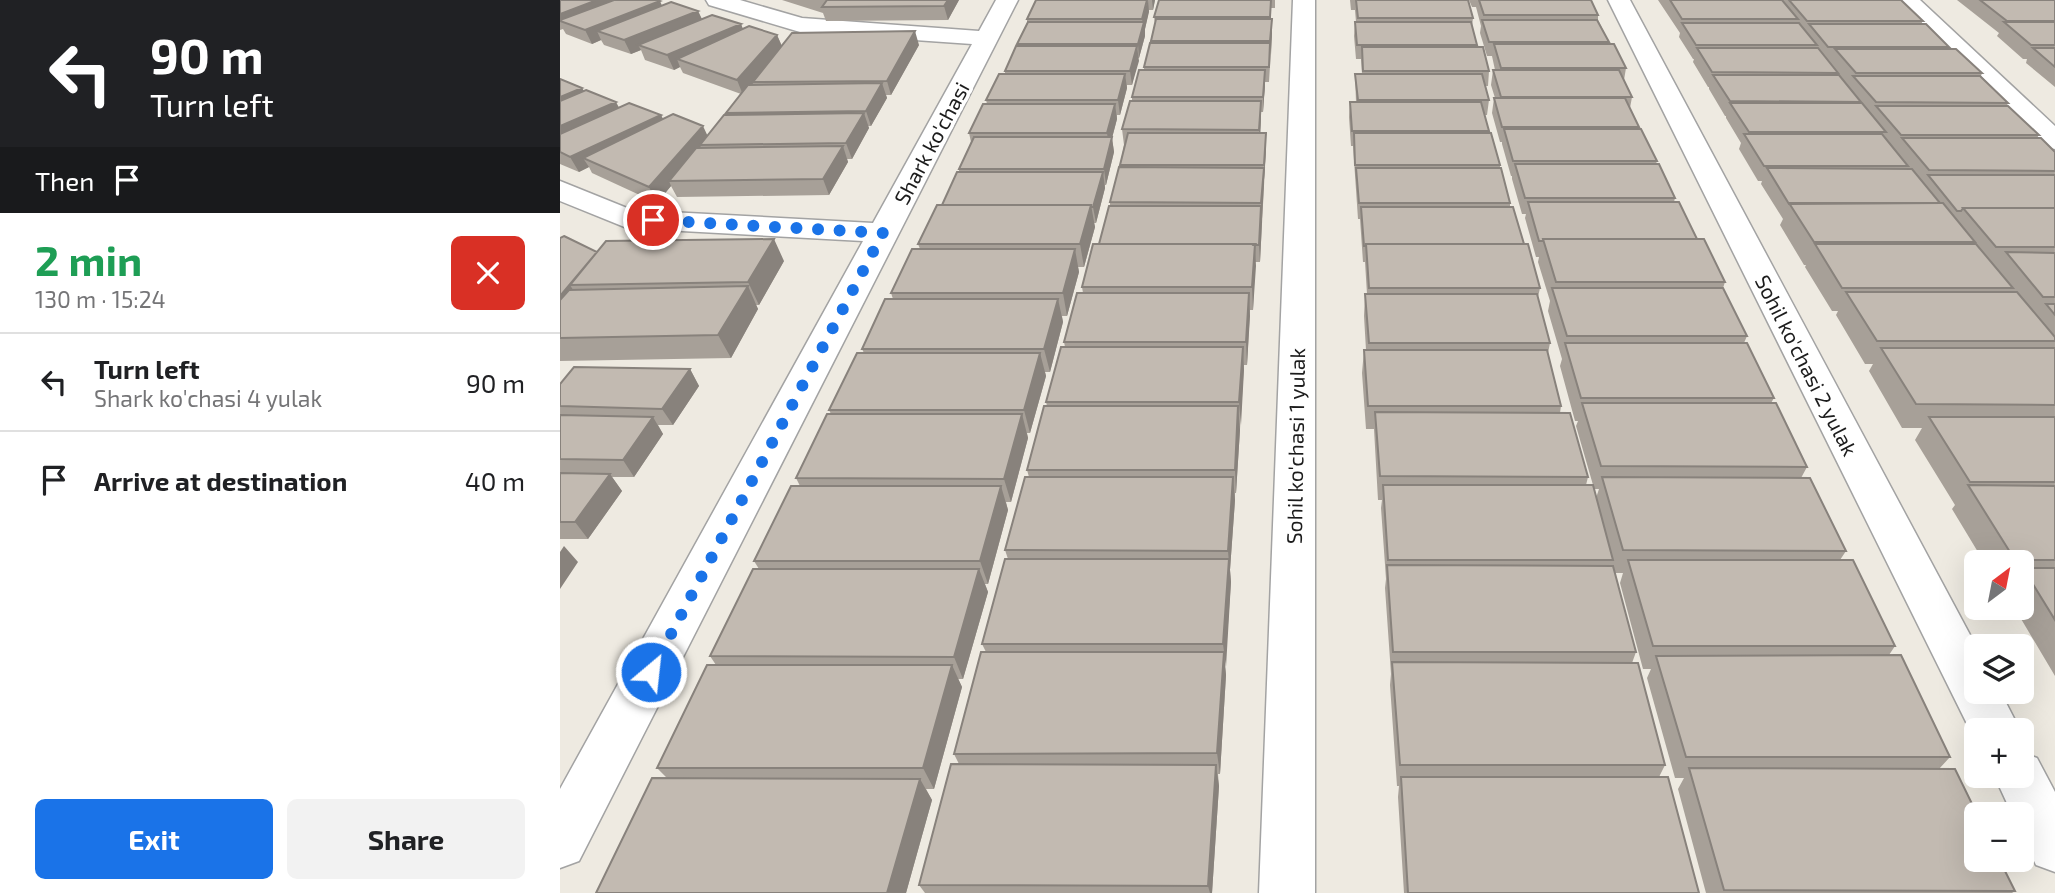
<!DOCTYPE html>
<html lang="en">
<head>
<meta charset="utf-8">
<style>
  body { margin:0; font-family:"Exo 2",sans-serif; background:#f2f2f2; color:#202124; height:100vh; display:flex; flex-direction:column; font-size:26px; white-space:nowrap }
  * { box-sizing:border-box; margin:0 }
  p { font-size:23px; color:#757577 }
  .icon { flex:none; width:38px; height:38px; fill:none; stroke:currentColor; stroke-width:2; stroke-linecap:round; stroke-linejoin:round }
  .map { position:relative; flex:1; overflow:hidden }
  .panel { display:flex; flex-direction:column; background:#fff; width:560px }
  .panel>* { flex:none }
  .top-card { background:#202124; color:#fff; overflow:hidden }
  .needle { width:46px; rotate:32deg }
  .buttons { position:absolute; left:1404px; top:550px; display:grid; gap:14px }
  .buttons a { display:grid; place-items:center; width:70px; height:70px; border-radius:10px; background:#fff; box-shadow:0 7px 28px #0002; font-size:35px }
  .pin { position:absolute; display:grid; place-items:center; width:60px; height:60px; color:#fff; margin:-30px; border:4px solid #fff; border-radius:50%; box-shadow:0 2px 7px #0007 }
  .me { position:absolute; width:77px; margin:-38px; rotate:28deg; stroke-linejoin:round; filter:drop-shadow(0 0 5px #0008) }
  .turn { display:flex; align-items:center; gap:24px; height:147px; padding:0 35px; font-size:32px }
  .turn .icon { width:91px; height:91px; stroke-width:2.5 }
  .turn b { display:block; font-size:49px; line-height:60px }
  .then { display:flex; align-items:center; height:66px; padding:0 35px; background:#0003; gap:14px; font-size:26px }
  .round { display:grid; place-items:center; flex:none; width:74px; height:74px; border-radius:10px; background:#f2f2f2 }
  .headline { display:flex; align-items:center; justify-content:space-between; height:119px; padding:0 35px }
  h1 { font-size:42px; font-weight:700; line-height:52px; color:#1e9e55 }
  .button { display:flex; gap:14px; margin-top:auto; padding:14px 35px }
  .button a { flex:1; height:80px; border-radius:10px; background:#1a73e8; color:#fff; font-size:28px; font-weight:700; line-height:80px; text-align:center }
  .button a+a { background:#f2f2f2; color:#202124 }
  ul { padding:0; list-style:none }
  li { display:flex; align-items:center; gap:21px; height:98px; padding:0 35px; border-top:2px solid #e0e0e0 }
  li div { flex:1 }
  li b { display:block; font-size:26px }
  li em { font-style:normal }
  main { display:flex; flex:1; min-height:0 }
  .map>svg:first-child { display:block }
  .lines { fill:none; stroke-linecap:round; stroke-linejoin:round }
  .street-casing { stroke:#a3a3a3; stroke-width:3 }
  .street { fill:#fff; fill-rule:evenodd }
  .wall { fill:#a7a098; fill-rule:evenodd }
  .shaded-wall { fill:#88827c }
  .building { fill:#c2bab1; stroke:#88827c; stroke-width:2 }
  .route { stroke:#1a73e8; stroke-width:12; stroke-dasharray:0 21.6 }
  .labels { text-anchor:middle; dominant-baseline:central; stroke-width:7; stroke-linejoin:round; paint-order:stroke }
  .street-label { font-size:21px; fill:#1c1c1c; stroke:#fff }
</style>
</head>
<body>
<main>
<section class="panel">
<div class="top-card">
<div class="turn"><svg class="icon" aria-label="left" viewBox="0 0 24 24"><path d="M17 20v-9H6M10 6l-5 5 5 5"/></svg><div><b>90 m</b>Turn left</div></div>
<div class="then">Then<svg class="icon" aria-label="arrive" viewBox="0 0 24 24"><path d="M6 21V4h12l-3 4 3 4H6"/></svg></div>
</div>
<div class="headline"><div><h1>2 min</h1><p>130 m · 15:24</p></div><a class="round" style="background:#d93025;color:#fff"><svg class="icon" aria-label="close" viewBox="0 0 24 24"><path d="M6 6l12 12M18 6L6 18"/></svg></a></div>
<ul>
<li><svg class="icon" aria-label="left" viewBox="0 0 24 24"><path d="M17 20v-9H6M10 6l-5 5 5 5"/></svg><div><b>Turn left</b><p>Shark ko'chasi 4 yulak</p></div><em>90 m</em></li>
<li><svg class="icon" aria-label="arrive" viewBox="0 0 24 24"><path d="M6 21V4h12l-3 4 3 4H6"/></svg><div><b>Arrive at destination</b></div><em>40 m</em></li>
</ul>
<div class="button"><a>Exit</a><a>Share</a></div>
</section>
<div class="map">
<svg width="1495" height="893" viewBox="0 0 1495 893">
  <rect width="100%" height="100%" fill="#eeeae1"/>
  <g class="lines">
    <defs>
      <path id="street" d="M146,0H180L242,18L419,31L436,0H458L19,861L0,868V789L303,241L67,228L0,201V181L72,210L313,223L412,44L240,32L149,5Z
        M733,0H755V893H699Z
        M1048,0H1070L1416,646V691H1440L1460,730H1416V742Z
        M1337,0H1360L1495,126V149L1485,147Z
        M1461,752L1477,758L1495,792V872L1476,865L1461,834V814H1452L1434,775H1461Z"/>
    </defs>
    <use href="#street" class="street-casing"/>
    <use href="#street" class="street"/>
  </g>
  <path class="wall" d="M0,0L102,6L138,11L142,19L181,24L183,29L217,35L222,46L359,45L331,95H326L327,98L311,126H308L309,128L292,159H287L288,162L269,195L117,197L111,186L97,203L32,173L29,167L19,172L0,164V79L22,88L24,91L59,108L101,115L103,119L148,136L167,115L166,113L181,94L123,73L120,67L114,70L85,60L81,50L71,54L44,45L41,40L32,44L6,34L3,29L0,30Z
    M222,0H399L388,20L266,21L263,13Z
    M476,0H595L593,10H589L585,29V36L579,58H578L572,85H567V88L560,115H557V119L552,138L554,152L546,185H545V188L536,223H534L535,227L524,267H518L519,272L507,316H502L503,322L490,372H485L486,376L470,433H467L468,438L451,502H446L448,510L428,584H425L428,592L403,679H398L402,687L374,789H366L372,800L346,893H36L107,778L97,768L156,665L150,656L199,569L194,561L240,486L236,478L271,414L269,410L304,353L302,349L333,299L331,293L360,249L358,244L382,205L399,172V169L411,142L409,133L427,104L426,100L445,74V71L458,46L457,44L467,23V19Z
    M599,0H715V8H711V19H712V33L709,82H705L703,112H701L700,133H706V148L700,262H695L693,310H690L687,365H684L676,493H675V500L670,570L671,582L665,667L666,675L660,774H658L659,786L652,893H365L359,885L399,764L394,754L426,652L422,644L448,559L445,550L469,477L467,470L487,406L486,402L505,347L504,342L523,293L522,287L539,244L550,206V202L560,167V165L564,145L562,129L572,101V97L584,70V67L595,23L594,17Z
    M790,0H908L913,18L912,26L917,47L929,71L928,86H925L929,100L927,115H925L929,133L940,165V168L950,203V207L980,288L978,297L990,343L988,353L1001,406L1000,413L1028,477L1026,485H1033L1016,426L1018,421H1015L1000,366L1002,359L988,311L990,301L978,262L979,257H976L965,218L966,214H962L952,179V176H951L942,144V142H940L932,113L934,98H935L931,85L933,70H935L932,56H927L920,33L921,26L916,7H912L909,0H1031L1038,15V20L1049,42L1048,44L1066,68L1064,80L1072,97L1070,108L1079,127L1078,129L1097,161L1096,164L1115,198L1114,202L1165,282L1163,288L1187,336L1184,343L1214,398L1211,403L1247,467L1241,478L1286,551L1280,560L1335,646L1329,655L1390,757L1379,769L1455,891L1452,893H1146L1118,789L1124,778H1115L1087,678L1091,669H1083L1060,583L1063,573H1055L1076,652L1072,663L1105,765L1099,777L1139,893H844L838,797L839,786H837L830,685L831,674L825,588L826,579L821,508L822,500H818L814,429H806L802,373L804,350H806L804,316L805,294H807L805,262H803L800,219H798L793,146H791L789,117L790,102H796L795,74H802L801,59H796L794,36L795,22H796L795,10H791ZM1034,489H1039L1036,498Z
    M1098,0H1341L1363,21L1361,24L1389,47L1388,49L1422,73L1421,76L1448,103L1447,106L1479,135L1477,138L1495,152V676L1454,607H1461V562H1424L1392,509L1395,505L1355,440L1362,428H1342L1309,371L1313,364H1305L1276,315L1278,311H1272L1245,267L1246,265H1244L1220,225L1223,219L1201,184L1202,181H1198L1179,149L1181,143L1166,118V116H1165L1149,89V87H1148L1133,62L1134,59H1133L1119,37L1120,33Z
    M1397,0H1495V87L1466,63L1467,59H1463L1437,36L1439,33Z
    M0,238L37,252L224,261L199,305H196L198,309L171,358L0,361Z
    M130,369L139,386L113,425H98L103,434L74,477H52L62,491L28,539H0V384Z"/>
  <path class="shaded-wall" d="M37,0H70L0,21V14Z
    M388,0H399L388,20L384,6Z
    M588,0L589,12L585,29V36L579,58L578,44L583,25L582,19Z
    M592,0H595L593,10Z
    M100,1L106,15L37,31L41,40L32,44L25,30Z
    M138,11L144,24L78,45L81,50L71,54L64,40Z
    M712,19V33L711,55L710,41Z
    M181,24L186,38L117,59L120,67L114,70L107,55Z
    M355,31L359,45L331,95L327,81Z
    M217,35L223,49L183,95L177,80Z
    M577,46L579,61L572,85L570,71Z
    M705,70V85L703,112V97Z
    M565,74L567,88L560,115L558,100Z
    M322,83L327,98L311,126L306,111Z
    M22,88L30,102L0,115V97Z
    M701,101V116L700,145L699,130Z
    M56,102L64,117L0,145V126Z
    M555,104L557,119L552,138L554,152L546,185L544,169L549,147L547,133Z
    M304,113L309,128L292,159L286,143Z
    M101,115L108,130L23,158L29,167L19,172L10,157Z
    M143,126L150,141L140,145L142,150L109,181L111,186L97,203L89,187Z
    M706,133V148L704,180V165Z
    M283,146L288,162L269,195L263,179Z
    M704,168V183L702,219L701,203Z
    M543,172L545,188L536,223L533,207Z
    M531,205L535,227L524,267L520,244Z
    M701,206L702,222L700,262L699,245Z
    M214,239L224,261L199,305L188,282Z
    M695,244L696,266L693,310L692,287Z
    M515,249L519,272L507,316L503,293Z
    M10,285L20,301L0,325V296Z
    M188,286L198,309L171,358L158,335Z
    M689,293L690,316L687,365L686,342Z
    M498,299L503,322L490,372L484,349Z
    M683,347L684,370L681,425L679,402Z
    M480,353L486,376L470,433L464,410Z
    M130,369L139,386L113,425L102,409Z
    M678,406L680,430L676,493L675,470Z
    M462,414L468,438L451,502L444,479Z
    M93,417L103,434L74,477L63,460Z
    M50,474L62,491L28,539L15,522Z
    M673,477L675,500L670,570L671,582L666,667L663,644L669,563L668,551Z
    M441,486L448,510L428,584L420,561Z
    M4,546L18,562L0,589V552Z
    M419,569L428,592L403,679L394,657Z
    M664,652L666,675L660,774L657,753Z
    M392,665L402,687L374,789L363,768Z
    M656,765L659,786L652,893H650L648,886Z
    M360,779L372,800L346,893H327Z"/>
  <path class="building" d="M0,0H37L0,14Z
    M54,0H97L100,1L25,30L0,21V20Z
    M267,0H388L384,6L262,7Z
    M476,0H587L582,19H467Z
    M599,0H711L710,17H594Z
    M796,0H908L913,18H798Z
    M919,0H1031L1038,15H924Z
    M1110,0H1222L1238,19H1122Z
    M1229,0H1341L1363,21H1247Z
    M1420,0H1495V21H1447Z
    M111,2L138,11L64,40L37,31Z
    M152,15L181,24L107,55L78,45Z
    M596,19H712L710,41H591Z
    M922,20H1037L1049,42H929Z
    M468,22H584L578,44H457Z
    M795,22H911L917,45H797Z
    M1444,22H1495V45H1471Z
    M1122,23H1239L1257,45H1136Z
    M1249,24H1366L1389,47H1268Z
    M189,26L217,35L177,80L117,59Z
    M355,31L327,81L193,82L232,33Z
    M590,43H710L709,67H584Z
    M934,44H1054L1066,68H941Z
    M456,46H577L570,71H445Z
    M802,47H923L929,71H803Z
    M1137,48H1258L1278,73L1152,72Z
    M1473,48H1495V67Z
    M1275,49H1396L1422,73H1296Z
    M579,70H705L703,97H572Z
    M933,70H1059L1072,97H941Z
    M439,74H565L558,100H426Z
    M795,74H922L929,100H798Z
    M1153,75H1279L1301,102L1170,101Z
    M1293,76H1420L1448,103L1316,102Z
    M0,79L22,88L0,97Z
    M322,83L306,111L166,113L188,85Z
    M26,90L56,102L0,126V101Z
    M934,98H1065L1079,127H942Z
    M570,101H701L699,130L562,129Z
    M790,102H921L929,131H792Z
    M69,103L101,115L10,157L0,152V134Z
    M1170,103H1302L1326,132H1189Z
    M423,104H555L547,133H409Z
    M1316,106H1448L1479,135H1341Z
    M304,113L286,143L140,145L164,115Z
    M113,114L143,126L89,187L23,158Z
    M944,129H1081L1097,161H953Z
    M568,133H706L704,165H560Z
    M794,133H931L940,165H795Z
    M1184,134H1322L1348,166H1204Z
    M414,137H552L544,169H399Z
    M1342,138H1481L1495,152V171L1369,170Z
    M283,146L263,179L109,181L136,148Z
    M955,164H1099L1115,198H965Z
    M559,167L704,168L701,203L550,202Z
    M796,168H941L950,203H799Z
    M1207,168L1352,169L1380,203L1229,204Z
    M397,172H543L533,207H531V205H382Z
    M1368,175H1495V208H1403L1401,211H1397Z
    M968,202H1119L1137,239H983V241H979Z
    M1229,203H1383L1415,242H1254Z
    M377,205H531L520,244H358Z
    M549,206H701L699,245H694L695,244H539Z
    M801,207H953L964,244H806V246H804Z
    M1403,208H1495V247H1436Z
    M4,236L37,252L0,296V238Z
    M214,239L188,282L10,285L46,241Z
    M983,239H1144L1165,282H996Z
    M533,244H695L692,287H522Z
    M806,244H968L980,288H809Z
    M1255,244H1416L1453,288H1282Z
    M352,249H515L503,293H331Z
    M1446,252L1495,253V297H1483Z
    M188,286L158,335L0,338V300L9,290Z
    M992,288H1163L1187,336H1007Z
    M1286,292H1457L1495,337V341H1317Z
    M517,293H689L686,342H504Z
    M805,294H977L990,343H809Z
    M325,299H498L484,349H302Z
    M1486,304H1495V315Z
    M1005,343H1187L1214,398H1021Z
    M501,347H683L679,402H486Z
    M1321,348H1495V405L1356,404Z
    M804,350H987L1001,406H808Z
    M297,353H480L464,410H269Z
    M14,367L130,369L102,409L0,406V384Z
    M1022,403H1216L1247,467L1041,466Z
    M484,406H678L675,470H467Z
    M815,412L1010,413L1028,477L820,476Z
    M267,414H462L444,479L236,478Z
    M0,415L93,417L63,460L0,459Z
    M1369,417H1495V482H1410Z
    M0,473L50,474L15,522H0Z
    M465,477H673L668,551L445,550Z
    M1042,477L1250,478L1286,551L1063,550Z
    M823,485H1033L1053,560H828Z
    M1408,485L1495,486V560H1455Z
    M231,486H441L420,561H194Z
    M445,559H669L663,644H422Z
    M1068,560H1293L1335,646H1093Z
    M827,565L1053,566L1076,652H833Z
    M1463,568H1495V620Z
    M193,569H419L394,657L150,656Z
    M421,652H664L657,753L394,754Z
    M1341,655L1390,757H1126L1096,656Z
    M832,662L1078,663L1105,765H840Z
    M147,665H392L363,768H97Z
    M391,764L656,765L648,886L359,885Z
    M1129,768L1395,769L1417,814H1416V859H1439L1455,891L1164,890Z
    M841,777H1108L1139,893H848Z
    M92,778L360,779L327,893H36Z"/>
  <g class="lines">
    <path class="route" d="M91,672L323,233L93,220"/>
  </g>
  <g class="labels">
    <g class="street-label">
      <text transform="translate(371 143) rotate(-62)">Shark ko'chasi</text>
      <text transform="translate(1247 365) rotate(63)">Sohil ko'chasi 2 yulak</text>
      <text transform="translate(735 446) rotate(-89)">Sohil ko'chasi 1 yulak</text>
    </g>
  </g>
</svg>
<div class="buttons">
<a><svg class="needle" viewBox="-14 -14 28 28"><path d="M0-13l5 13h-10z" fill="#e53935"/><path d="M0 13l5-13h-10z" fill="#757577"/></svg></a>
<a><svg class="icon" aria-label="layers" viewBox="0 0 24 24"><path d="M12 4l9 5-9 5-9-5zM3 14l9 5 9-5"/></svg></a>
<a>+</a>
<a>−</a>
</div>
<div class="pin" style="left:93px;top:220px;background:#d93025"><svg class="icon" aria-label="arrive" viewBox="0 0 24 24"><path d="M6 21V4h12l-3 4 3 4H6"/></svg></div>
<svg class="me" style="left:91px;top:672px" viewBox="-20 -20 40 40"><circle r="17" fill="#1a73e8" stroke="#fff" stroke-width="3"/><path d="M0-11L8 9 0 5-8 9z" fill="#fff"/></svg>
</div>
</main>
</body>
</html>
